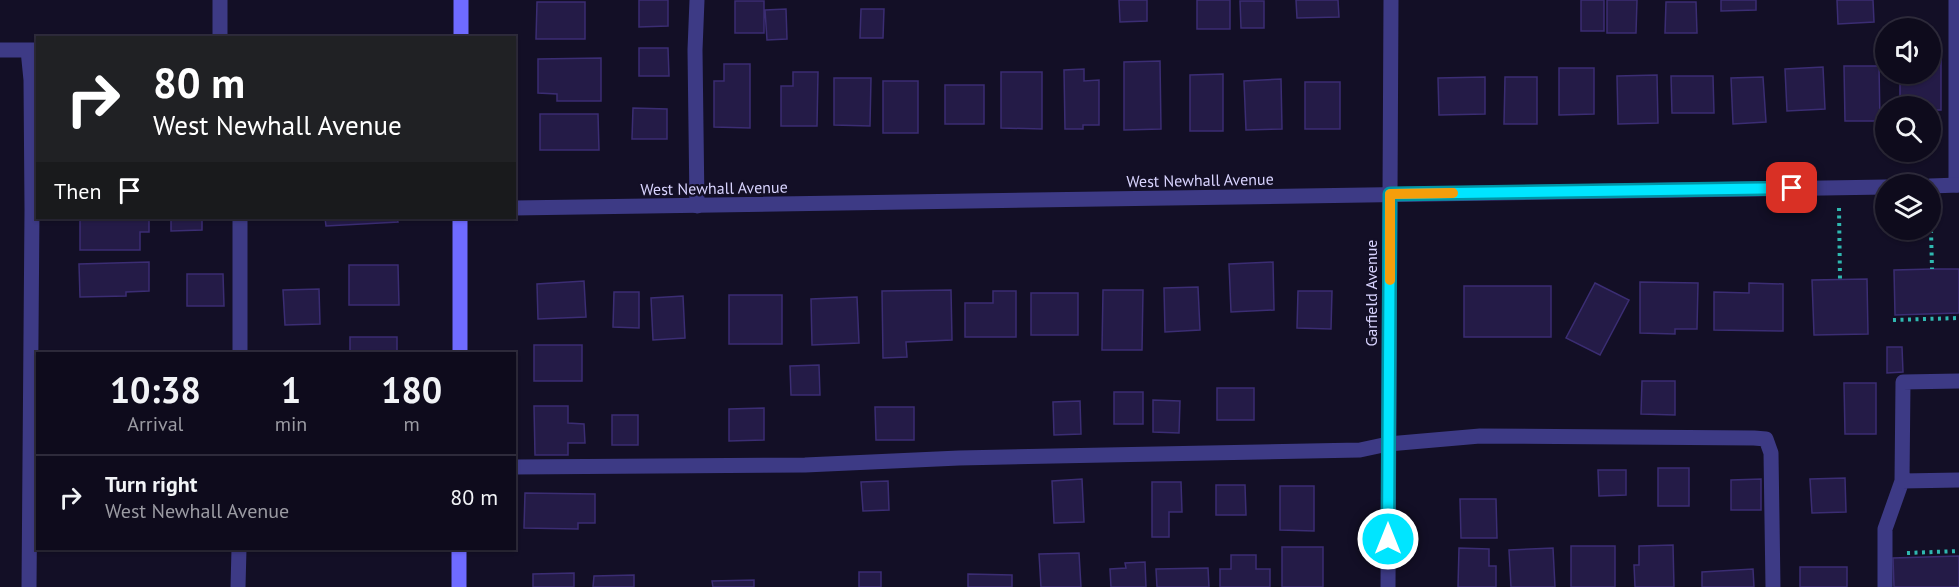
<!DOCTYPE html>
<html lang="en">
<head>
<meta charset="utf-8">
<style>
  body { margin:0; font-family:"PT Sans",sans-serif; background:#1c1929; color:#f1f3f6; height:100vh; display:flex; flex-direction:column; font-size:22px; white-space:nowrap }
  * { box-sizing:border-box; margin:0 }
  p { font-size:20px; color:#9b9ba3 }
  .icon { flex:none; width:33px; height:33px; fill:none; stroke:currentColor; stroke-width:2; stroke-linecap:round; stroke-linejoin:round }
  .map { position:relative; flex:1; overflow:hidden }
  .drawer { position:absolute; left:36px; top:352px; width:480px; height:198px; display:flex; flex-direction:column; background:#0e0b1c; border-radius:0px; box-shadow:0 2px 4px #0004,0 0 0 2px #2e2b3b }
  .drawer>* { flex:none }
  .top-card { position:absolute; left:36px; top:36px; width:480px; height:183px; border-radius:0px; box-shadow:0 2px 4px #0004,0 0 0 2px #2e2b3b; background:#202124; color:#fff; overflow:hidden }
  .buttons { position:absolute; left:1875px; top:18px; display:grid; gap:12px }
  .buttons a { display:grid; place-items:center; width:66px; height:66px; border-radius:50%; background:#0e0b1c; box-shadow:0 2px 4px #0004,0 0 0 2px #2e2b3b; font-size:30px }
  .pin { position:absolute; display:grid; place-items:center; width:51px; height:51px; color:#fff; margin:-26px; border-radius:12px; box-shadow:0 3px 9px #0006 }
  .me { position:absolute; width:66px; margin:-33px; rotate:0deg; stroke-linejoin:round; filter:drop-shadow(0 0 4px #0008) }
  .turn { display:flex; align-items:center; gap:21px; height:126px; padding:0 18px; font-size:27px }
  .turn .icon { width:78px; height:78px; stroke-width:2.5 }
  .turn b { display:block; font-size:42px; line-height:51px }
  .then { display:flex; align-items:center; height:57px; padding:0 18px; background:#0003; gap:12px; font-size:22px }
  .eta { display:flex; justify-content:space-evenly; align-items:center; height:102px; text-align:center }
  .eta b { font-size:36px; font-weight:600; line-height:42px }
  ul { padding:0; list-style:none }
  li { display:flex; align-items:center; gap:18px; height:84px; padding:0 18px; border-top:2px solid #2e2b3b }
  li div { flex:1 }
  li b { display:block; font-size:22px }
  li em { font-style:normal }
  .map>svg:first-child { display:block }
  .building { fill:#241b47; stroke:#3b2d73; stroke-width:1.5 }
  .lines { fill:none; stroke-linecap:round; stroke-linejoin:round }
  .path { stroke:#2fb8b0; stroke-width:4; stroke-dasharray:3 4.5; stroke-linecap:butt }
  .lane { stroke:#3d3a85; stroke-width:15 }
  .street { stroke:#3d3a85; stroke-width:15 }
  .secondary { stroke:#6f6bff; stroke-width:15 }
  .route-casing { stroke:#0095a6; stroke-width:15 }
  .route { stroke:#00e5ff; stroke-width:10 }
  .slow { stroke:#f59e0b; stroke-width:10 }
  .labels { text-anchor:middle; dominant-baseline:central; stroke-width:4.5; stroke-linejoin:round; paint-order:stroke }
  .street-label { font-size:16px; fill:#d9d4ff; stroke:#130f26 }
</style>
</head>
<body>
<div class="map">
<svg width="1959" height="587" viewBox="0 0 1959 587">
  <rect width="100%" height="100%" fill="#130f26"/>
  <path class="building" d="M639,0H668V26L639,27Z
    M1119,0H1147V21L1120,22Z
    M1197,0H1230V29H1197Z
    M1296,0H1338L1339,17L1297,18Z
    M1581,0H1604V31H1581Z
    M1607,0H1637L1636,33H1607Z
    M1721,0H1756V10L1721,11Z
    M1837,0H1873L1874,22L1838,24Z
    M735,1H764V33H735Z
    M1240,1H1264V28H1241Z
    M537,2H585V39H536Z
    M1666,2H1696L1697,33H1665Z
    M786,9L787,39L767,40L765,10Z
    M861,9H884L883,38H860Z
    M1931,47H1941V110H1930V106H1900V74H1930Z
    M639,48H668L669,76H639Z
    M601,58V101H557V94L538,93V59Z
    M1160,61L1161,129L1124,130V62Z
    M724,64H750V128L714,127V81H724Z
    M1844,66H1879L1880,121H1845Z
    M1823,67L1825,109L1787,111L1785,69Z
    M1559,68H1594V114L1559,115Z
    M1084,69V81L1099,80V125H1083V129H1065L1064,70Z
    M793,72H818L817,126H781V86H793Z
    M1001,72H1042V129L1001,128Z
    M1223,74V131H1190V75Z
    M1657,75L1658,123L1618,124L1617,76Z
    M1671,76H1713L1714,113H1672Z
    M1485,77V114L1439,115L1438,78Z
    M1505,77H1537V124H1504Z
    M1763,77L1766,122L1733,124L1731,78Z
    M834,78H871L870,126L834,125Z
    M1281,79L1282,129L1246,130L1244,81Z
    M883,81H918V133H883Z
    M1305,82H1340V129H1305Z
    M945,85H984V124H945Z
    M633,108L667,109V139H632Z
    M540,114H598L599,150H540Z
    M80,218H149V232H140V250H80Z
    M171,218H202V230L171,231Z
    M325,218H397L398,222L326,226Z
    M149,262V291L126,292V296L80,297L79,264Z
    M1273,262L1274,310L1231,312L1229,264Z
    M349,265H398L399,305H349Z
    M1932,269H1959V313L1895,315L1894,270Z
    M187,274H223L224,306H187Z
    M1867,279L1868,334L1814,335L1812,280Z
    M584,281L586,317L538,319L537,284Z
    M1640,282L1698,283L1697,329H1675V334L1640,333Z
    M1595,283L1629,300L1600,355L1566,338Z
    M1749,283L1783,284V331L1714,330V292L1749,293Z
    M1464,286H1551V337H1464Z
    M1198,287L1200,330L1165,332L1164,288Z
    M319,289L320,324L285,325L283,290Z
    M951,290L952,340L906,342L907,357L883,358L882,291Z
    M1103,290H1143L1142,350H1102Z
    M993,291H1016V337H965V303H993Z
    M1298,291H1332L1331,329L1297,328Z
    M614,292H639V328L613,327Z
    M1031,293H1078V335H1031Z
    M729,295H782V344H729Z
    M683,296L685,338L653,340L651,298Z
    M857,297L859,343L812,345L811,299Z
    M350,337H397V354H350Z
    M534,345H582V381H534Z
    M1887,347H1902L1903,372L1887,373Z
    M819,365L820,395H791L790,366Z
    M1642,381H1675V415L1641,414Z
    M1844,383H1876V434H1845Z
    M1217,388H1254V420H1217Z
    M1114,392H1143V424H1114Z
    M1153,400L1180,401L1179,433L1153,432Z
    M1080,401L1081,434L1054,435L1053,402Z
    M534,406H568V423L584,424L585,443H568V455H535Z
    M875,407H914V440H876Z
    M764,408V440L729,441V409Z
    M612,415H638V445H612Z
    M1658,468H1689V506H1658Z
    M1598,470H1626V495L1599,496Z
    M1845,478L1846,512L1812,513L1810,479Z
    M1082,479L1084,522L1054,523L1052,481Z
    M1761,479V510H1731V480Z
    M888,481L889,510L863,511L861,482Z
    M1152,482H1181L1182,512H1169V537H1152Z
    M1216,485H1245L1246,515H1216Z
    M1280,486H1314V531L1280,530Z
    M525,493L595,494V523H578V529L524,528Z
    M1460,499H1496L1497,538H1461Z
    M1673,545L1674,587H1635L1634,565H1639V546Z
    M1571,546H1615V587H1571Z
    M1282,547H1323V587H1282Z
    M1459,548L1489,549V566H1496V587H1458Z
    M1553,548L1555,587H1511L1509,550Z
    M1079,553L1081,587H1041L1039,554Z
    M1231,555H1256V569H1270V587H1220V569H1231Z
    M1959,556V587H1894L1893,558Z
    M1145,562L1146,587H1111L1110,569L1126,568L1125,563Z
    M1800,567H1847V587H1800Z
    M1208,568L1209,587H1157L1156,569Z
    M1753,569L1754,587H1702V572Z
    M859,572H881V587H859Z
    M574,573V587H533V574Z
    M968,574L1012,575V587H968Z
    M634,575V587H593L594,576Z
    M754,580V587H713L712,581Z"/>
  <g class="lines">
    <path class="path" d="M1839,208L1840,279
      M1931,230L1932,269
      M1893,320L1959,318
      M1907,553L1959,551"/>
    <path class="lane" d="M220,0V38
      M1956,0V185
      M697,206L695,50L697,0
      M240,218V354
      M514,467L805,465L959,458L1360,450L1388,444L1480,436L1754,438L1766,439L1771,453L1773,587
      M1902,481L1959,480
      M238,587L239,549
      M1885,587V529L1902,481L1903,382L1959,381"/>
    <path class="street" d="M0,50H38
      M28,50L31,80L32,210L29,587
      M1930,186L1959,185
      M514,208L1886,187
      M1388,587L1391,0"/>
    <path class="secondary" d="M461,38V0
      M460,354V218
      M459,587V549"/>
  </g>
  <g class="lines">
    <defs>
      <path id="route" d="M1388,539L1390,194L1792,188"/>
    </defs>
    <use href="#route" class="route-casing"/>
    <use href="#route" class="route"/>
    <path class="slow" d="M1390,280V194L1453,193"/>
  </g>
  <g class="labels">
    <g class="street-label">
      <text transform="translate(1200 180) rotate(-1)">West Newhall Avenue</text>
      <text transform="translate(714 188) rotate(-1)">West Newhall Avenue</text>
      <text transform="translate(1371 293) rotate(-90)">Garfield Avenue</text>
    </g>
  </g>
</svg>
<div class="buttons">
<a><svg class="icon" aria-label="sound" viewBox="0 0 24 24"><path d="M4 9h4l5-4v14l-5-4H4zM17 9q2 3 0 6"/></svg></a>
<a><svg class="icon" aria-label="search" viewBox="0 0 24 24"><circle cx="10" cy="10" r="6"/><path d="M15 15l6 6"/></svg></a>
<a><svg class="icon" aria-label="layers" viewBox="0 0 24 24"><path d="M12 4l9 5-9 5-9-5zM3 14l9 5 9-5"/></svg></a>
</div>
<div class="pin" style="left:1792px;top:188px;background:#d93025"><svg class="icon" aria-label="arrive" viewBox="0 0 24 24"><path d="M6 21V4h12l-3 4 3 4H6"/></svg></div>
<svg class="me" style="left:1388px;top:539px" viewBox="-20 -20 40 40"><circle r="17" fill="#00e5ff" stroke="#fff" stroke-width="3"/><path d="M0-11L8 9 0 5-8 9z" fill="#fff"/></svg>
<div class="top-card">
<div class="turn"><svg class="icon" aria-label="right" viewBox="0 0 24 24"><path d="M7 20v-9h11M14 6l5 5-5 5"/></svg><div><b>80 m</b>West Newhall Avenue</div></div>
<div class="then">Then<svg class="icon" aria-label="arrive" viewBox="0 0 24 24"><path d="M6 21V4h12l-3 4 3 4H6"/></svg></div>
</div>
<section class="drawer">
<div class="eta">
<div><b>10:38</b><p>Arrival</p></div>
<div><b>1</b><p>min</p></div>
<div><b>180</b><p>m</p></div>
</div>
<ul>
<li><svg class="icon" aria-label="right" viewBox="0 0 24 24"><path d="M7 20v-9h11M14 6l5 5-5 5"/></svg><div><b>Turn right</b><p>West Newhall Avenue</p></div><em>80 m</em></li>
</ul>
</section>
</div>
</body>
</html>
